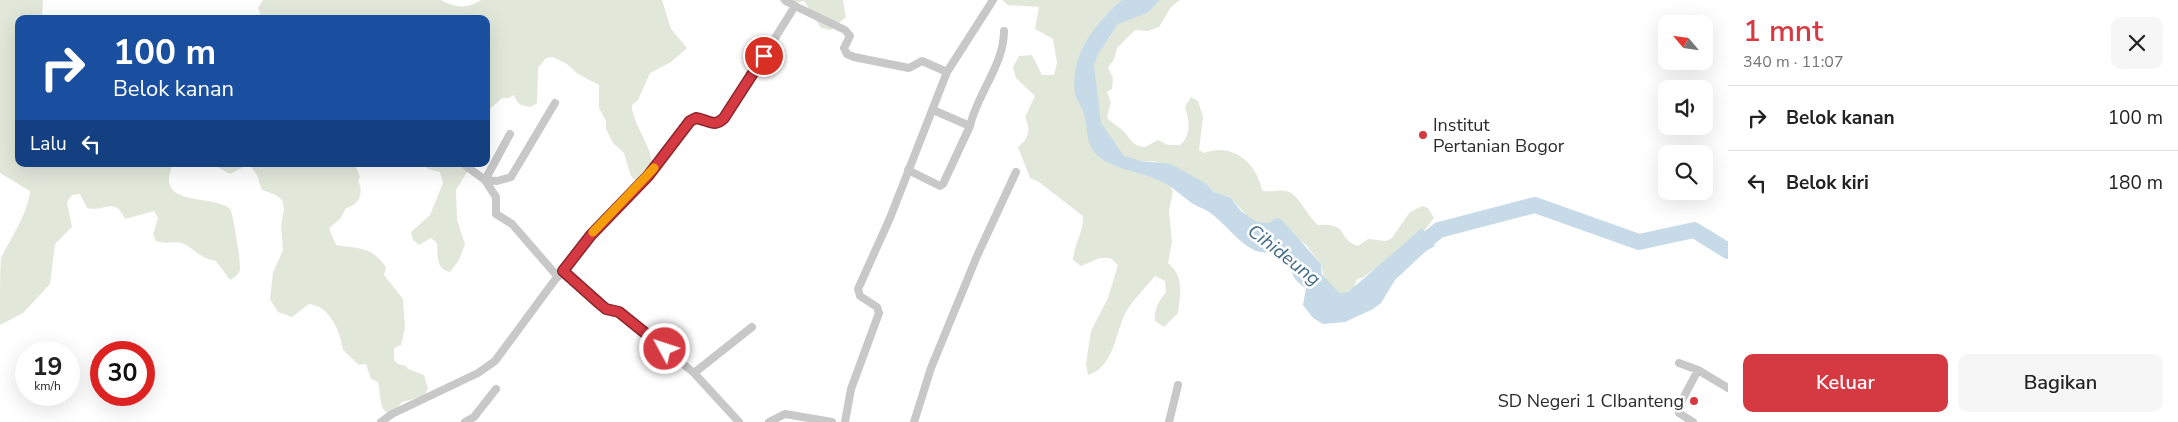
<!DOCTYPE html>
<html lang="id">
<head>
<meta charset="utf-8">
<style>
  body { margin:0; font-family:"Nunito Sans",sans-serif; background:#f6f6f6; color:#222; height:100vh; display:flex; flex-direction:column; font-size:19px; white-space:nowrap }
  * { box-sizing:border-box; margin:0 }
  p { font-size:16px; color:#767676 }
  .icon { flex:none; width:28px; height:28px; fill:none; stroke:currentColor; stroke-width:2; stroke-linecap:round; stroke-linejoin:round }
  .map { position:relative; flex:1; overflow:hidden }
  .drawer { display:flex; flex-direction:column; background:#fff; width:450px }
  .drawer>* { flex:none }
  .top-card { position:absolute; left:15px; top:15px; width:475px; height:152px; border-radius:10px; box-shadow:0 5px 20px #0002; background:#1a4fa0; color:#fff; overflow:hidden }
  .needle { width:32px; rotate:299deg }
  .controls { position:absolute; left:1658px; top:15px; display:grid; gap:10px }
  .controls a { display:grid; place-items:center; width:55px; height:55px; border-radius:10px; background:#fff; box-shadow:0 5px 20px #0002; font-size:25px }
  .speed { position:absolute; left:15px; top:341px; display:flex; gap:10px; font-size:25px; font-weight:700; text-align:center }
  .speed>* { display:grid; place-content:center; width:65px; height:65px; border-radius:50%; background:#fff; box-shadow:0 5px 20px #0002; line-height:1 }
  .speed small { font-size:12px; font-weight:400 }
  .speed .limit { border:8px solid #d22; background:#fff; color:#111 }
  .pin { position:absolute; display:grid; place-items:center; width:42px; height:42px; color:#fff; margin:-21px; border:2px solid #fff; border-radius:50%; box-shadow:0 1px 5px #0007 }
  .me { position:absolute; width:55px; margin:-28px; rotate:310deg; stroke-linejoin:round; filter:drop-shadow(0 0 4px #0008) }
  .turn { display:flex; align-items:center; gap:18px; height:105px; padding:0 15px; font-size:22px }
  .turn .icon { width:65px; height:65px; stroke-width:2.5 }
  .turn b { display:block; font-size:35px; line-height:42px }
  .then { display:flex; align-items:center; height:48px; padding:0 15px; background:#0003; gap:10px; font-size:19px }
  .round { display:grid; place-items:center; flex:none; width:52px; height:52px; border-radius:10px; background:#f6f6f6 }
  .head { display:flex; align-items:center; justify-content:space-between; height:85px; padding:0 15px }
  h1 { font-size:30px; font-weight:600; line-height:38px; color:#d53a43 }
  .cta { display:flex; gap:10px; margin-top:auto; padding:10px 15px }
  .cta a { flex:1; height:58px; border-radius:10px; background:#d53a43; color:#fff; font-size:20px; font-weight:600; line-height:58px; text-align:center }
  .cta a+a { background:#f6f6f6; color:#222 }
  ul { padding:0; list-style:none }
  li { display:flex; align-items:center; gap:15px; height:65px; padding:0 15px; border-top:1px solid #e0e0e0 }
  li div { flex:1 }
  li b { display:block; font-size:19px }
  li em { font-style:normal }
  main { display:flex; flex:1; min-height:0 }
  .map>svg:first-child { display:block }
  .green { fill:#e1e8da }
  .water { fill:#c7dae7 }
  .lines { fill:none; stroke-linecap:round; stroke-linejoin:round }
  .river { stroke:#c7dae7; stroke-width:16 }
  .street { stroke:#c8c8c8; stroke-width:8 }
  .route-casing { stroke:#8a262c; stroke-width:12 }
  .route { stroke:#d53a43; stroke-width:9 }
  .slow { stroke:#f59e0b; stroke-width:9 }
  .poi-dot { fill:#d53a43; stroke:#fff; stroke-width:2 }
  .labels { text-anchor:middle; dominant-baseline:central; stroke-width:5; stroke-linejoin:round; paint-order:stroke }
  .poi-label { font-size:18px; fill:#2b2b2b; stroke:#fff; text-anchor:start }
  .water-label { font-size:19px; font-style:italic; fill:#416a86; stroke:#fff }
</style>
</head>
<body>
<main>
<div class="map">
<svg width="1728" height="422" viewBox="0 0 1728 422">
  <rect width="100%" height="100%" fill="#fff"/>
  <path class="green" d="M0,0H43L42,19H19V164H173C153,209 214,193 230,209C233,212 241,263 240,269C239,275 235,277 230,280L216,261C200,258 197,251 184,244C175,240 165,245 156,241L153,234L158,218L154,211L125,219C114,195 104,213 87,208L80,194L72,195L67,202L72,227L55,244L50,284L23,313L0,325C0,313 0,266 1,258C10,240 29,211 30,191L0,173Z
    M263,0H441C455,8 468,9 481,0H662L671,29L687,48L671,62L650,73L638,100L632,105C631,124 660,156 650,173C647,176 641,179 637,182L631,176L624,153L613,143L606,129V121L599,108V85L578,74L567,64L553,57L546,58L538,68L537,103L531,107C521,106 517,104 514,95L509,98H502L490,109L486,129V19H262L258,8Z
    M779,0H843L846,17L831,30L821,28L804,1L785,6Z
    M1002,0H1134L1102,21L1085,115L1091,147L1167,182L1173,191L1169,211L1172,242L1168,263C1185,277 1180,294 1178,313L1164,327L1155,321C1154,309 1158,302 1166,292L1165,281L1155,276C1146,287 1135,298 1127,310C1115,331 1115,367 1088,375L1086,364L1091,331L1108,298L1118,265L1110,258H1100L1081,266L1073,260C1074,244 1084,231 1083,216L1039,182L1030,178L1018,147C1029,138 1031,131 1025,117L1035,96L1016,78L1013,67L1019,56L1032,55L1042,75H1054L1057,63L1053,39L1035,29L1039,7L1008,5Z
    M1157,0H1180L1171,7L1159,27L1148,31L1135,30L1117,48L1114,59L1108,68L1113,78L1112,89L1107,92L1111,102L1107,117C1111,123 1115,124 1120,128C1130,136 1130,146 1145,147L1158,140L1168,145H1180C1192,135 1189,120 1185,107L1191,97L1198,101L1203,117L1199,150L1204,153C1232,142 1257,163 1262,190C1271,194 1279,188 1289,192C1299,196 1309,218 1318,225C1350,222 1336,239 1358,246L1368,239L1386,241L1392,238L1410,212L1422,206L1428,208L1434,218L1421,235L1362,278L1357,279L1352,293L1336,294L1326,286L1321,264L1306,245L1301,241L1254,224L1231,198L1214,192L1210,188L1153,161H1141L1120,157L1098,128L1093,92L1094,53L1110,37L1111,26Z
    M212,164H355L360,177L358,181C364,192 360,205 346,208L340,219L329,228L336,245C361,249 370,246 386,267L384,275L403,299L405,328L401,345L394,348V360L398,364L406,366L408,369L424,375L428,389L424,396L402,402L392,414C390,413 387,413 385,411C380,407 380,389 378,382L371,379L366,364L359,365L343,350C340,331 330,306 309,304L292,317L278,312L270,299L273,273L283,250L281,226L284,209L282,200L276,195L262,190L257,175L249,164L230,174Z
    M424,164H472L456,190L457,220L465,244L459,260L450,272C435,269 438,255 437,243L431,238L419,245L413,240L411,232L430,215L443,183L440,172L428,169Z"/>
  <path class="water" d="M1122,0H1160L1147,13L1118,24L1098,54L1094,65L1101,123L1124,156L1141,161L1171,164L1205,183L1214,192L1231,198L1241,211L1252,219L1257,222L1270,223L1275,218L1281,219L1321,264L1323,291L1336,294L1348,292L1422,228L1435,246L1426,251L1395,280L1381,303L1373,309L1345,322L1323,324L1313,318L1303,305L1306,288C1288,277 1295,271 1284,259C1276,250 1261,255 1252,249C1237,241 1224,222 1209,212C1203,208 1195,206 1189,201C1178,193 1171,185 1158,180C1139,171 1115,170 1098,156C1084,143 1089,130 1084,114C1082,107 1076,100 1075,93C1070,54 1095,24 1122,0Z"/>
  <g class="lines">
    <path class="river" d="M1412,252L1439,230L1535,205L1639,242L1694,230L1728,251
      M1307,270L1343,309"/>
    <path class="street" d="M795,6L845,30L850,36L844,48L847,54L854,57L909,68L922,61L947,72
      M970,126C977,94 1004,65 1004,31
      M510,134L485,180L497,181L511,177L555,103
      M466,166L485,180L496,197V214L512,224L558,277
      M908,170L940,186L943,184L970,126L933,110
      M563,271L600,304L626,317L694,373L739,422
      M1679,363L1698,370L1728,388
      M694,373L752,327
      M381,422L392,414L478,373L495,361L574,254L609,215L648,176L690,121L696,118C709,120 714,128 725,118L795,6L785,0
      M465,422L474,417L496,389
      M769,422L785,414L832,422
      M845,422L851,389L879,313L877,307L860,296L858,289L890,218L947,72L993,0
      M914,422L931,368L977,256L1016,172
      M1169,422L1178,385
      M1693,422L1679,413L1678,408L1698,370"/>
  </g>
  <g class="lines">
    <defs>
      <path id="route" d="M665,349L619,312L606,309L600,304L563,271L591,235L648,176L690,121L696,118C709,120 714,128 724,118L764,56"/>
    </defs>
    <use href="#route" class="route-casing"/>
    <use href="#route" class="route"/>
    <path class="slow" d="M593,232L654,168"/>
  </g>
  <g class="poi-dot">
    <circle cx="1423" cy="135" r="5"/>
    <circle cx="1694" cy="401" r="5"/>
  </g>
  <g class="labels">
    <g class="poi-label">
      <text x="1433" y="125">Institut<tspan x="1433" dy="21">Pertanian Bogor</tspan></text>
      <text x="1684" y="401" text-anchor="end">SD Negeri 1 CIbanteng</text>
    </g>
    <g class="water-label">
      <text transform="translate(1284 255) rotate(38)">Cihideung</text>
    </g>
  </g>
</svg>
<div class="controls">
<a><svg class="needle" viewBox="-14 -14 28 28"><path d="M0-13l5 13h-10z" fill="#e53935"/><path d="M0 13l5-13h-10z" fill="#767676"/></svg></a>
<a><svg class="icon" aria-label="sound" viewBox="0 0 24 24"><path d="M4 9h4l5-4v14l-5-4H4zM17 9q2 3 0 6"/></svg></a>
<a><svg class="icon" aria-label="search" viewBox="0 0 24 24"><circle cx="10" cy="10" r="6"/><path d="M15 15l6 6"/></svg></a>
</div>
<div class="speed"><div>19<small>km/h</small></div><div class="limit">30</div></div>
<div class="pin" style="left:764px;top:56px;background:#d93025"><svg class="icon" aria-label="arrive" viewBox="0 0 24 24"><path d="M6 21V4h12l-3 4 3 4H6"/></svg></div>
<svg class="me" style="left:665px;top:349px" viewBox="-20 -20 40 40"><circle r="17" fill="#d53a43" stroke="#fff" stroke-width="3"/><path d="M0-11L8 9 0 5-8 9z" fill="#fff"/></svg>
<div class="top-card">
<div class="turn"><svg class="icon" aria-label="right" viewBox="0 0 24 24"><path d="M7 20v-9h11M14 6l5 5-5 5"/></svg><div><b>100 m</b>Belok kanan</div></div>
<div class="then">Lalu<svg class="icon" aria-label="left" viewBox="0 0 24 24"><path d="M17 20v-9H6M10 6l-5 5 5 5"/></svg></div>
</div>
</div>
<section class="drawer">
<div class="head"><div><h1>1 mnt</h1><p>340 m · 11:07</p></div><a class="round"><svg class="icon" aria-label="close" viewBox="0 0 24 24"><path d="M6 6l12 12M18 6L6 18"/></svg></a></div>
<ul>
<li><svg class="icon" aria-label="right" viewBox="0 0 24 24"><path d="M7 20v-9h11M14 6l5 5-5 5"/></svg><div><b>Belok kanan</b></div><em>100 m</em></li>
<li><svg class="icon" aria-label="left" viewBox="0 0 24 24"><path d="M17 20v-9H6M10 6l-5 5 5 5"/></svg><div><b>Belok kiri</b></div><em>180 m</em></li>
</ul>
<div class="cta"><a>Keluar</a><a>Bagikan</a></div>
</section>
</main>
</body>
</html>
